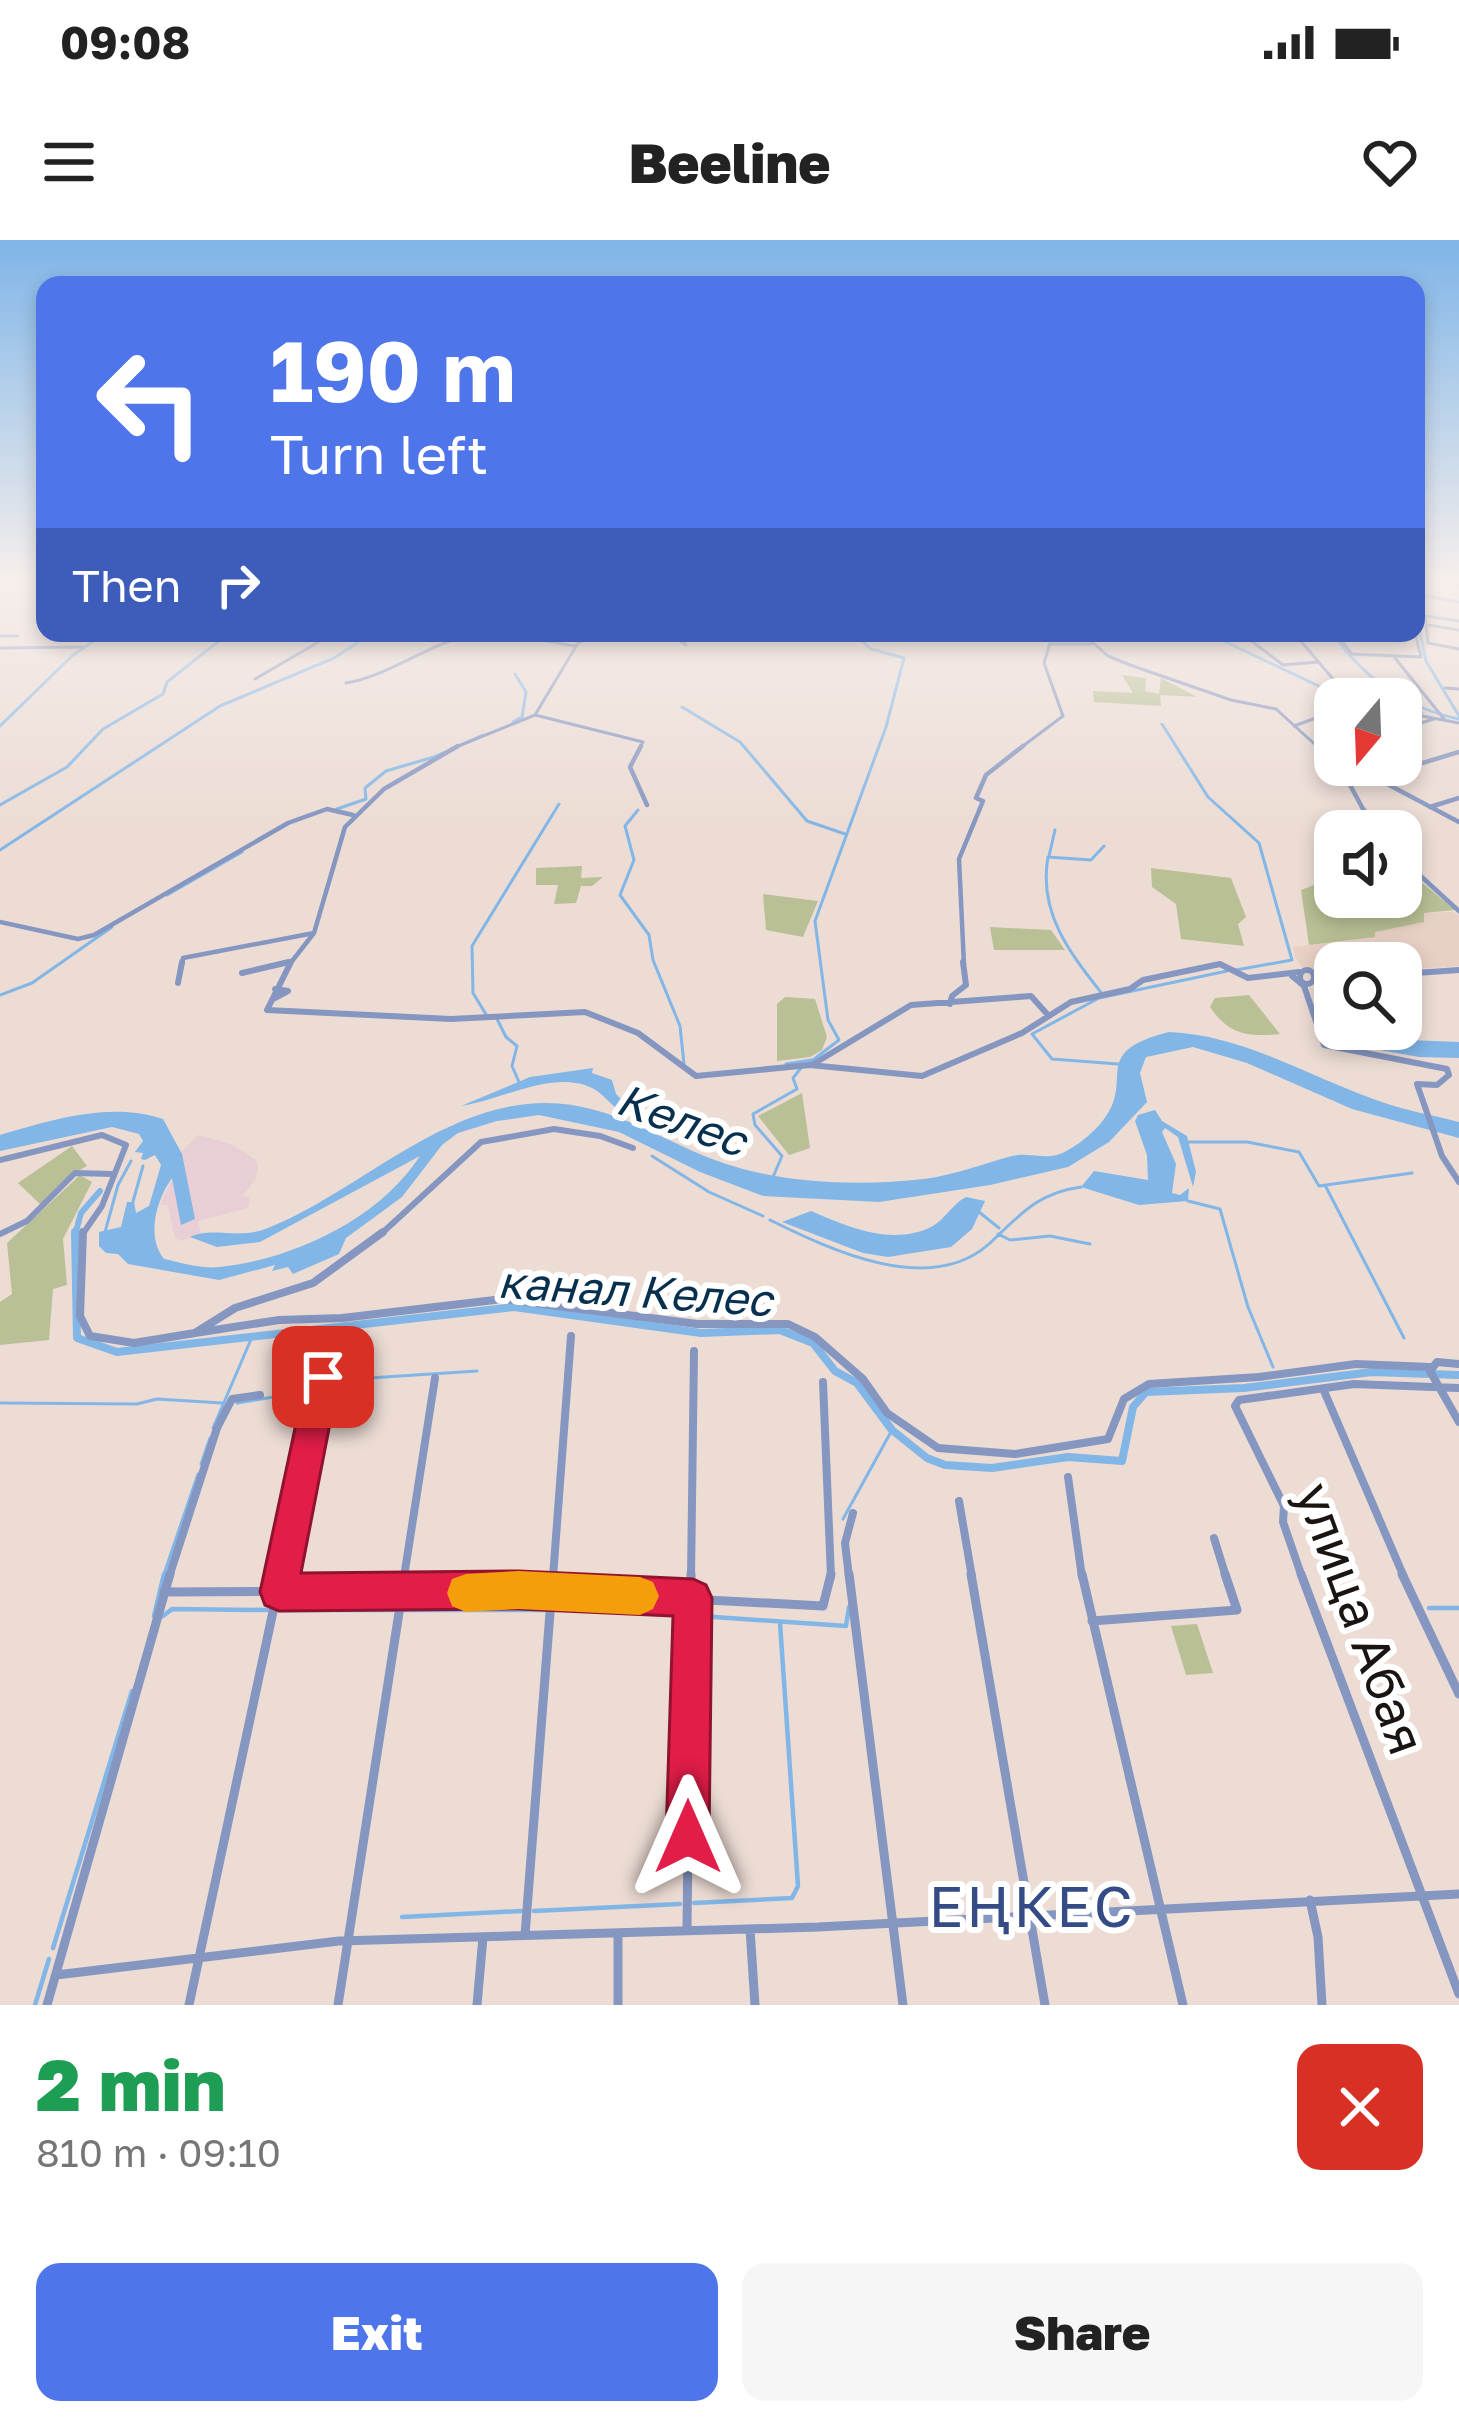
<!DOCTYPE html>
<html lang="en">
<head>
<meta charset="utf-8">
<style>
  body { margin:0; font-family:"Golos Text",sans-serif; background:#f6f6f6; color:#222; height:100vh; display:flex; flex-direction:column; font-size:45px; white-space:nowrap }
  * { box-sizing:border-box; margin:0 }
  p { font-size:39px; color:#767676 }
  .icon { flex:none; width:66px; height:66px; fill:none; stroke:currentColor; stroke-width:2; stroke-linecap:round; stroke-linejoin:round }
  .map { position:relative; height:1765px; overflow:hidden }
  .panel { display:flex; flex-direction:column; background:#fff; flex:1 }
  .panel>* { flex:none }
  .top-card { position:absolute; left:36px; top:36px; width:1389px; height:366px; border-radius:24px; box-shadow:0 6px 18px #0003; background:#4e75e9; color:#fff; overflow:hidden }
  .needle { width:78px; rotate:199deg }
  .controls { position:absolute; left:1314px; top:438px; display:grid; gap:24px }
  .controls a { display:grid; place-items:center; width:108px; height:108px; border-radius:24px; background:#fff; box-shadow:0 6px 18px #0003; font-size:60px }
  .pin { position:absolute; display:grid; place-items:center; width:102px; height:102px; color:#fff; margin:-51px; border-radius:24px; box-shadow:0 6px 18px #0006 }
  .me { position:absolute; width:132px; margin:-66px; rotate:0deg; stroke-linejoin:round; filter:drop-shadow(0 0 9px #0008) }
  .turn { display:flex; align-items:center; gap:42px; height:252px; padding:0 36px; font-size:54px }
  .turn .icon { width:156px; height:156px; stroke-width:2.5 }
  .turn b { display:block; font-size:84px; line-height:102px }
  .then { display:flex; align-items:center; height:114px; padding:0 36px; background:#0003; gap:24px; font-size:45px }
  .round { display:grid; place-items:center; flex:none; width:126px; height:126px; border-radius:24px; background:#f6f6f6 }
  .head { display:flex; align-items:center; justify-content:space-between; height:204px; padding:0 36px }
  h1 { font-size:72px; font-weight:800; line-height:90px; color:#1e9e55 }
  .cta { display:flex; gap:24px; margin-top:auto; padding:24px 36px }
  .cta a { flex:1; height:138px; border-radius:24px; background:#4e75e9; color:#fff; font-size:48px; font-weight:800; line-height:138px; text-align:center }
  .cta a+a { background:#f6f6f6; color:#222 }
  .status { display:flex; justify-content:space-between; align-items:center; height:84px; padding:0 60px; background:#fff; direction:ltr }
  .status svg { height:33px; fill:currentColor }
  header { display:flex; justify-content:space-between; align-items:center; height:156px; padding:0 36px; background:#fff; font-size:54px; font-weight:800 }
  .map>svg:first-child { display:block }
  .built { fill:#e8d0c5 }
  .industrial { fill:#e8ced5 }
  .green { fill:#b9c095 }
  .water { fill:#82b6e7 }
  .lines { fill:none; stroke-linecap:round; stroke-linejoin:round }
  .stream-far1 { stroke:#82b6e7; stroke-width:3 }
  .stream { stroke:#82b6e7; stroke-width:4.5 }
  .canal-far1 { stroke:#82b6e7; stroke-width:6 }
  .canal { stroke:#82b6e7; stroke-width:8 }
  .minor-far4 { stroke:#8596c1; stroke-width:3 }
  .minor-far3 { stroke:#8596c1; stroke-width:4.5 }
  .minor-far2 { stroke:#8596c1; stroke-width:6 }
  .minor-far1 { stroke:#8596c1; stroke-width:8 }
  .minor { stroke:#8596c1; stroke-width:9 }
  .route { fill:#e11d48; stroke:#92132f; stroke-width:3 }
  .slow { fill:#f59e0b }
  .labels { text-anchor:middle; dominant-baseline:central; stroke-width:12; stroke-linejoin:round; paint-order:stroke }
  .water-label { font-size:45px; font-style:italic; fill:#07304f; stroke:#fff }
  .near-street-label { font-size:51px; fill:#1a1512; stroke:#fff }
  .near-quarter-label { font-size:57px; letter-spacing:3px; fill:#354b85; stroke:#fff }
</style>
</head>
<body>
<div class="status"><b>09:08</b><svg viewBox="0 0 49 12"><path d="M0 12V9h3v3zM5 12V6h3v6zM10 12V3h3v9zM15 12V0h3v12zM26 1h20v11H26zM47 4h2v5h-2z"/></svg></div>
<header><svg class="icon" aria-label="menu" viewBox="0 0 24 24"><path d="M4 6h16M4 12h16M4 18h16"/></svg>Beeline<svg class="icon" aria-label="heart" viewBox="0 0 24 24"><path d="M12 20l-8-8c-3-5 5-10 8-4 3-6 11-1 8 4z"/></svg></header>
<div class="map">
<svg width="1459" height="1765" viewBox="0 0 1459 1765">
  <rect width="100%" height="100%" fill="#ecdcd4"/>
  <path class="built" d="M1453,672L1459,676V726L1401,730V723H1335V730H1317L1302,727L1295,717L1293,707L1375,697L1374,692L1423,682L1424,673Z"/>
  <path class="industrial" d="M198,895L231,904L256,920L258,927L255,940L242,956L250,957L248,968L198,981L201,993L182,1001L175,998L168,965H160L173,937L181,984L194,979L181,912Z"/>
  <path class="green" d="M1122,435L1146,438L1145,451L1159,454L1161,438L1197,457L1160,455L1161,466L1094,462L1093,451L1133,453Z
    M1335,622V657H1401V625L1455,670L1424,673V682L1375,692V697L1309,705L1301,650L1333,638L1321,627Z
    M582,626L581,638L603,637L592,646H581L576,663L554,664L558,645H536V628Z
    M1151,628L1231,638L1246,677L1238,684L1244,706L1181,699L1176,664L1152,647Z
    M763,654L818,661L803,697L766,690Z
    M990,687L1051,690L1065,710H994Z
    M1249,755L1280,794C1248,797 1229,795 1210,767L1215,758Z
    M785,757L815,759L827,797L822,810L810,817L777,821V764Z
    M802,853L810,908L789,915L758,876Z
    M72,906L87,926L67,937L41,965L18,943Z
    M80,935L92,942L63,999L67,1045L53,1049L49,1100L0,1105V1062L12,1054L7,1003Z
    M1197,1384L1213,1433L1186,1435L1171,1386Z"/>
  <path class="water" d="M1318,754H1335V789H1398L1409,800L1459,802V818L1419,817L1335,802Z
    M1169,792C1243,795 1308,836 1376,860C1403,870 1432,875 1459,882V898L1352,869L1247,823L1193,807L1146,817L1140,833L1147,862L1109,902L1068,927L990,945L879,962L763,956L700,932L619,892L539,875L497,881L458,893L442,905L402,957L346,998L339,1014L293,1034L288,1027L272,1031L275,1025L219,1040L128,1024L118,1014L106,1013L99,1006V992L121,987L127,962H134L136,973L149,966L161,925L155,915L145,920L141,919L143,913L135,912L143,901L139,894L112,887L0,911V895C50,880 112,861 163,879L182,914L195,979L181,985L172,938C156,960 146,997 164,1019C182,1023 202,1029 220,1027C294,1019 379,979 420,916L260,1002L217,1007L190,997C212,986 239,1000 268,988C360,951 442,863 546,863C613,863 666,904 726,924C787,944 861,946 924,939C955,935 982,924 1012,916C1027,912 1043,919 1057,915C1071,911 1092,894 1101,883C1138,840 1086,813 1169,792Z
    M593,828L592,833L612,840L616,854L630,868H616C609,862 601,853 594,849C555,828 500,861 461,866L530,837Z
    M1155,870L1162,881L1187,896L1196,932L1193,947L1178,897L1165,888L1162,892L1176,924L1172,953L1180,955L1189,948L1188,961L1139,965L1081,947L1094,931L1148,940L1147,915L1135,881L1138,875Z
    M966,957L985,961L972,989L951,1007L888,1017L863,1013L782,982L811,971C848,987 892,1006 931,987C945,980 951,965 966,957Z"/>
  <g class="lines">
    <path class="stream-far1" d="M1416,373L1426,421L1459,476
      M1207,393L1346,459
      M1332,393C1364,438 1405,468 1459,479
      M682,467L740,502L807,581L845,594
      M1401,470L1422,473
      M513,482L522,477L526,452L515,434
      M1162,484L1208,557L1259,603L1292,720L1236,730
      M0,486L72,416L105,393
      M0,565L67,527L103,489L163,454L167,442L229,393
      M337,569L366,559L365,548L386,531L434,517L483,495
      M638,570L625,586L634,620L620,655L649,695L653,720L680,786L684,824
      M0,610L220,466L334,418L372,393
      M1049,616L1055,590
      M167,655L242,612
      M0,755L32,743L112,687
      M1103,755C1070,713 1038,673 1048,617L1091,620L1104,606
      M487,776L473,753L472,706L559,564
      M496,777L506,797L517,806L512,826L519,842
      M809,823L839,800L828,780L815,681L886,487L904,418L871,409L853,393
      M786,824L812,820
      M1118,824L1052,819L1032,794L1099,758L1227,731
      M1189,902H1247L1299,912L1319,946L1412,933
      M652,916L709,952L763,976
      M773,937L782,916L755,885L753,874L797,849L793,838L801,828
      M1326,947L1404,1098
      M1188,961L1220,969L1248,1067L1273,1127
      M132,965L143,926
      M979,972L999,988
      M770,980C831,1010 929,1057 989,1004C1020,975 1037,953 1081,947
      M105,992L118,945L131,921
      M998,994L1010,1000L1050,996L1090,1004
      M326,1147L369,1138L477,1131
      M0,1163L137,1164L157,1159L222,1163
      M237,1163L316,1150
      M213,1188L252,1097
      M201,1224L210,1198
      M843,1279L892,1190
      M163,1337L198,1234"/>
    <path class="stream" d="M1429,1368H1459
      M559,1369L688,1373
      M277,1370H393
      M403,1370H547
      M154,1376L164,1334
      M163,1376L172,1369L267,1370
      M700,1376L846,1386L849,1367
      M694,1663L792,1658L798,1646L780,1383
      M534,1671L680,1664
      M402,1677L521,1671
      M53,1708L132,1451
      M35,1765L49,1719"/>
    <path class="canal-far1" d="M75,995L81,973L100,951"/>
    <path class="canal" d="M75,992L77,1098L117,1112L514,1067L701,1093L780,1090L813,1103L835,1131L857,1143L892,1190L927,1218L945,1225L992,1228L1068,1217L1122,1221L1133,1167L1146,1152L1244,1148L1372,1132L1459,1135"/>
    <path class="minor-far4" d="M0,340L45,339
      M1452,344L1459,345
      M1416,354L1459,362
      M1416,375L1425,376L1428,403L1459,409
      M1427,376L1459,381
      M1428,385L1459,390
      M669,393L686,405
      M1082,393L1108,416L1130,425L1231,460L1276,469L1320,509
      M1241,393L1283,425L1318,422
      M1294,393L1350,459
      M1335,393L1352,414L1421,417L1415,393
      M1335,394L1415,397
      M0,396H18
      M1051,404H1091
      M0,408L82,407
      M1395,418L1444,479
      M255,439L334,393
      M346,443C391,435 427,404 471,395C506,388 542,402 576,406
      M1445,448L1459,449
      M1401,472L1459,483
      M535,475L578,403L601,393
      M1294,486L1335,471
      M1401,489L1434,479
      M451,509L535,475L643,502L639,509
      M1019,509L1063,476L1044,423L1053,393"/>
    <path class="minor-far3" d="M641,506L630,527L647,565
      M1317,506L1335,523
      M1342,531L1374,537L1459,582
      M1343,532L1363,569L1382,591
      M1376,537L1459,512
      M1430,567L1459,558
      M1401,618L1459,671
      M0,682L78,699L94,695L288,583L327,569L353,575
      M182,725L183,718L314,693
      M277,725L291,721
      M289,725L314,693L345,587L384,549L458,506
      M964,725L959,619L983,561L976,558L986,535L1023,506"/>
    <path class="minor-far2" d="M291,722L267,770L451,779L585,772L638,793L696,836L810,825L922,836L1022,793L1071,762L1130,749L1143,740L1220,724L1248,738L1299,732
      M1300 737a7 7 0 1 1 14 0a7 7 0 1 1-14 0Z
      M242,733L289,722
      M1315,733L1335,734
      M1401,734L1459,730
      M1292,736L1304,746L1324,805L1447,829L1449,835L1437,845L1417,844L1442,916L1459,942
      M178,743L182,722
      M273,759L288,751L275,749
      M950,764L952,756L966,745L963,722
      M815,823L911,765L1031,756L1048,775
      M0,920L102,895L126,905L102,966L82,995
      M0,994L27,981L75,933L112,934
      M380,995L481,902L554,889L600,896L633,908"/>
    <path class="minor-far1" d="M83,992L80,1076L90,1096L134,1103L195,1093L235,1068L313,1043L383,992
      M195,1093L279,1080L342,1078L503,1059L697,1084H788L815,1097L863,1139L887,1173L938,1208L1015,1214L1108,1199L1124,1159L1149,1144L1259,1137L1356,1124L1430,1127
      M1459,1124L1437,1122L1430,1131L1459,1182
      M823,1142L831,1337
      M1324,1151L1404,1337
      M1068,1237L1082,1337
      M959,1261L972,1337
      M1214,1298L1226,1337
      M169,1337L217,1188L232,1159L260,1155
      M280,1337L323,1137
      M404,1337L435,1138
      M553,1337L571,1096
      M691,1337L694,1111
      M849,1337L845,1303L853,1273
      M1302,1337L1283,1282L1284,1266L1235,1166L1239,1160L1354,1144L1459,1148"/>
    <path class="minor" d="M849,1334L903,1765
      M971,1334L1045,1765
      M1082,1334L1183,1765
      M1301,1334L1459,1754
      M1402,1334L1459,1454
      M164,1352L519,1350L823,1366L831,1334
      M1092,1381L1237,1370L1225,1334
      M1310,1660L1318,1697L1322,1765
      M687,1689L691,1334
      M750,1689L755,1765
      M618,1694V1765
      M525,1695L553,1334
      M56,1735L339,1701L818,1687L1459,1654
      M47,1765L170,1334
      M189,1765L281,1334
      M338,1765L405,1334
      M477,1765L483,1697"/>
  </g>
  <linearGradient id="sky" x2="0" y2="1"><stop stop-color="#7fb5e8"/><stop offset="0.58" stop-color="#f6efec"/><stop offset="1" stop-color="#f6efec" stop-opacity="0"/></linearGradient>
  <rect width="1459" height="584" fill="url(#sky)"/>
  <path class="route" d="M323,1121L334,1126L339,1137L301,1333L519,1331L693,1339L706,1345L712,1358L709,1597L703,1613L688,1619L672,1613L666,1597L673,1376L519,1369L279,1371L265,1365L260,1352L306,1137L311,1126Z"/>
  <path class="slow" d="M519,1331L640,1337L653,1342L659,1356L653,1369L640,1375L519,1369L466,1372L452,1366L447,1353L452,1339L466,1334Z"/>
  <g class="labels">
    <g class="water-label">
      <text transform="translate(682 879) rotate(20)">Келес</text>
      <text transform="translate(635 1050) rotate(4)">канал Келес</text>
    </g>
    <g class="near-street-label">
      <text transform="translate(1362 1378) rotate(70)">улица Абая</text>
    </g>
    <g class="near-quarter-label">
      <text x="1032" y="1665">ЕҢКЕС</text>
    </g>
  </g>
</svg>
<div class="controls">
<a><svg class="needle" viewBox="-14 -14 28 28"><path d="M0-13l5 13h-10z" fill="#e53935"/><path d="M0 13l5-13h-10z" fill="#767676"/></svg></a>
<a><svg class="icon" aria-label="sound" viewBox="0 0 24 24"><path d="M4 9h4l5-4v14l-5-4H4zM17 9q2 3 0 6"/></svg></a>
<a><svg class="icon" aria-label="search" viewBox="0 0 24 24"><circle cx="10" cy="10" r="6"/><path d="M15 15l6 6"/></svg></a>
</div>
<div class="pin" style="left:323px;top:1137px;background:#d93025"><svg class="icon" aria-label="arrive" viewBox="0 0 24 24"><path d="M6 21V4h12l-3 4 3 4H6"/></svg></div>
<svg class="me" style="left:688px;top:1597px" viewBox="-20 -20 40 40"><path d="M0-17L14 15 0 8-14 15z" fill="#e11d48" stroke="#fff" stroke-width="4"/></svg>
<div class="top-card">
<div class="turn"><svg class="icon" aria-label="left" viewBox="0 0 24 24"><path d="M17 20v-9H6M10 6l-5 5 5 5"/></svg><div><b>190 m</b>Turn left</div></div>
<div class="then">Then<svg class="icon" aria-label="right" viewBox="0 0 24 24"><path d="M7 20v-9h11M14 6l5 5-5 5"/></svg></div>
</div>
</div>
<section class="panel">
<div class="head"><div><h1>2 min</h1><p>810 m · 09:10</p></div><a class="round" style="background:#d93025;color:#fff"><svg class="icon" aria-label="close" viewBox="0 0 24 24"><path d="M6 6l12 12M18 6L6 18"/></svg></a></div>
<div class="cta"><a>Exit</a><a>Share</a></div>
</section>
</body>
</html>
